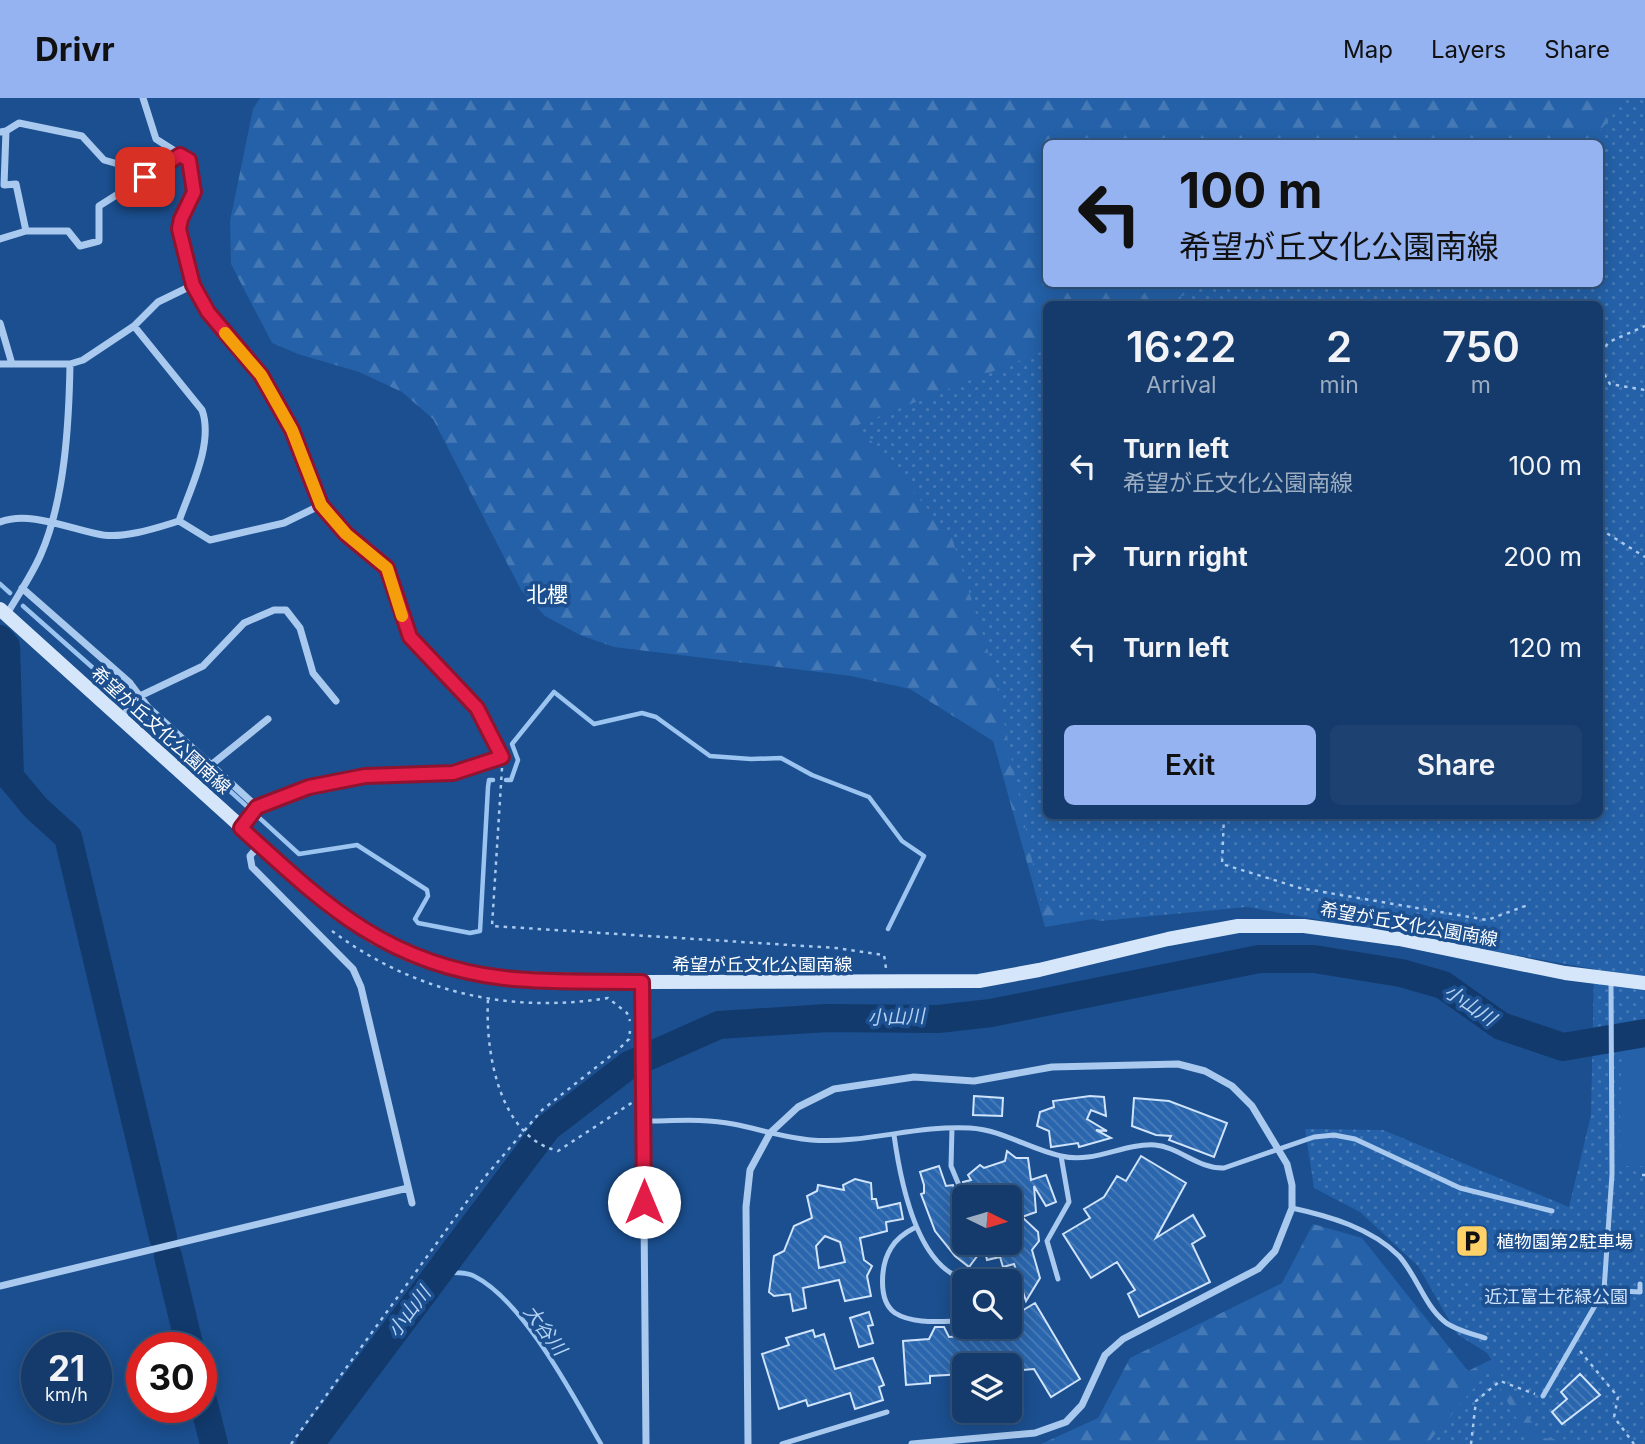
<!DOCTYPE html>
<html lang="en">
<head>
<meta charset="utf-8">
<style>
  body { margin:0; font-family:Inter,"Noto Sans JP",sans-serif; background:#1d4271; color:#f1f3f6; height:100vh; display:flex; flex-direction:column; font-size:26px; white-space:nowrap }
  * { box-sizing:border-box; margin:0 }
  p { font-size:23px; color:#9dadc1 }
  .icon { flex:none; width:38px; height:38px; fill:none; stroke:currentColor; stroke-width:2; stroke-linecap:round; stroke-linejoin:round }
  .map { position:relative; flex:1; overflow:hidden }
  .details { position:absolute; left:1043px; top:203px; width:560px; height:518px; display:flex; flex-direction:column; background:#143b6b; border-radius:10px; box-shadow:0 4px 18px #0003,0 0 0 2px #33557e }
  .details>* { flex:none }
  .guide { position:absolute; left:1043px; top:42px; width:560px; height:147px; border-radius:10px; box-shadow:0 4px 18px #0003,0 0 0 2px #33557e; background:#95b2f1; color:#111; overflow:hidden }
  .needle { width:46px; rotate:95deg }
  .tools { position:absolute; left:952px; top:1087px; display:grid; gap:14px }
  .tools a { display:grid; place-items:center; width:70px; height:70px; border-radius:10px; background:#143b6b; box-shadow:0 4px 18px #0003,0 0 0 2px #33557e; font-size:35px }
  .speed { position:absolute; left:21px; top:1234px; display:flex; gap:14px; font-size:35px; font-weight:700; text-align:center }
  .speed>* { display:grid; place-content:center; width:91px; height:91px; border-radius:50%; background:#143b6b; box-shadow:0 4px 18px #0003,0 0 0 2px #33557e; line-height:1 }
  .speed small { font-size:18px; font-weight:400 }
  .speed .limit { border:10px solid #d22; background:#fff; color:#111 }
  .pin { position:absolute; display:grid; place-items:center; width:60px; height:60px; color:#fff; margin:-30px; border-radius:14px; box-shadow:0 4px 10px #0006 }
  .me { position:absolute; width:77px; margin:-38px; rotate:0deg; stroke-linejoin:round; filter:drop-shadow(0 0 5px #0008) }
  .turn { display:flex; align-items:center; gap:24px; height:147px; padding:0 21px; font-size:32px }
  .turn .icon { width:91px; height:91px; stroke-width:2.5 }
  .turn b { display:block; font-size:49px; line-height:60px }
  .eta { display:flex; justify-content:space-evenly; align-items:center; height:119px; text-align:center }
  .eta b { font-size:42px; font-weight:600; line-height:49px }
  .action { display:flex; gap:14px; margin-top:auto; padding:14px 21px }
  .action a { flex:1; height:80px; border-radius:10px; background:#95b2f1; color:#111; font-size:28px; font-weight:600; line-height:80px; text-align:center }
  .action a+a { background:#1d4271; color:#f1f3f6 }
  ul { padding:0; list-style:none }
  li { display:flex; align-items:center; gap:21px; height:91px; padding:0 21px }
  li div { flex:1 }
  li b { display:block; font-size:26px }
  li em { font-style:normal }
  header { display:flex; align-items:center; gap:42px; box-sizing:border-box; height:98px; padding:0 35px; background:#95b2f1; color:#111 }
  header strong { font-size:33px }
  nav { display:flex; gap:38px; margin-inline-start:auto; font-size:24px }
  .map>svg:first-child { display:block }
  .forest { fill:url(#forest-firs); fill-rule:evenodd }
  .park { fill:url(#park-dots) }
  .garden { fill:#2461a8 }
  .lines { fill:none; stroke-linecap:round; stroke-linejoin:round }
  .stream { stroke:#9cc4f0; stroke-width:4.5 }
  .river { stroke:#123a6d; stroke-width:28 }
  .building { fill:url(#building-back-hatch); stroke:#cfe3fa; stroke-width:2; fill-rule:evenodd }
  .path { stroke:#a9c9ee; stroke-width:2.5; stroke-dasharray:3.5 5; stroke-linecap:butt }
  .service { stroke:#a9c9ee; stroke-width:5 }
  .minor { stroke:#a9c9ee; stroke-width:7 }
  .secondary { stroke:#d6e6fa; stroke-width:14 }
  .route-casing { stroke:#92132f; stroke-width:18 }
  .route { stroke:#e11d48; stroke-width:12 }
  .slow { stroke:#f59e0b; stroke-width:12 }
  .labels { text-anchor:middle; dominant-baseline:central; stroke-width:7; stroke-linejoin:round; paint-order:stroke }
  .street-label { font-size:18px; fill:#fff; stroke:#1b4f8f }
  .poi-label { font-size:18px; fill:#fff; stroke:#1b4f8f; text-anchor:start }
  .park-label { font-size:18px; fill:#cfe3fa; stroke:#1b4f8f }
  .water-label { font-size:19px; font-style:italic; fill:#b5d3f5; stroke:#1b4f8f }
  .quarter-label { font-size:21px; fill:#fff; stroke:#1b4f8f }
</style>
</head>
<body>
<header>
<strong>Drivr</strong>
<nav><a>Map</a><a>Layers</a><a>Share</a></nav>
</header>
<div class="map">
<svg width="1645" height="1346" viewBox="0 0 1645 1346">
  <defs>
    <pattern id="forest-firs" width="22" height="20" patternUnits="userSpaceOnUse" patternTransform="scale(1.75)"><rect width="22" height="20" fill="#2461a8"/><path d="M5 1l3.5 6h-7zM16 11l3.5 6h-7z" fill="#4579b5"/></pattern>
    <pattern id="park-dots" width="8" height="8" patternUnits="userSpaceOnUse" patternTransform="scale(1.75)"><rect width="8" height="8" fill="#2461a8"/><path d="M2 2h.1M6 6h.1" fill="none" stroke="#4579b5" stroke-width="1.8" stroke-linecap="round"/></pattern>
    <pattern id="building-back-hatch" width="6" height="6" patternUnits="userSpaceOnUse" patternTransform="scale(1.75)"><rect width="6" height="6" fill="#2a66ad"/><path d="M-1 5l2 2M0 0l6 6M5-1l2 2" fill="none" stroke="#4a7db9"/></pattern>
  </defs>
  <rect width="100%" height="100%" fill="#1b4f8f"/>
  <path class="forest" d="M260,0H1645V864L1244,796L1045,829L993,643L910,591L851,578L614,549L580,537L545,518L521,492L433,321L402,294L359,274L298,256L272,245L231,166L230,123L253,11ZM1046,46H1600V186H1046ZM1046,206H1600V718H1046Z
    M1313,1126L1362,1140L1468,1273L1492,1261L1645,1346H1041L1098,1320L1130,1260L1282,1185Z"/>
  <path class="park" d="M1627,0H1645V1346L1542,1340L1487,1255L1457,1236L1418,1168L1360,1114L1314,1090L1305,1031L1383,1032L1569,1109L1591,1017L1594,871L1247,809L1100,823L1041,806L993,569L952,440L858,327L1046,252V718H1600V206H1161L1214,186H1600V46L1590,45Z
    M1490,1271L1530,1346H1427Z"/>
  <path class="garden" d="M1645,938V1068H1624L1619,1062L1622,940Z"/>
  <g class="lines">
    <path class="stream" d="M0,486L10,495
      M23,508L127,600
      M141,612L299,756L357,747L427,792L428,798L415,821L418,825L470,835L480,833L488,689L489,682H493
      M506,682H511L518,662L512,646L554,594L594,626L642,615L656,619L710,658L751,661L781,660L812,677L869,699L902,743L924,758L888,831
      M437,1175C448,1175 465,1173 474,1178C524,1203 573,1298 601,1346"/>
    <path class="river" d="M0,541L6,548L10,679L36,710L68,739L163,1139
      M168,1158L190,1250
      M201,1295L214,1346
      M310,1346L547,1030L629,967L719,927L827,920L938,921L991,915L1259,861H1314L1401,875L1443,887L1501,928L1563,949L1645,935"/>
  </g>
  <path class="building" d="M974,998L1003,1000L1002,1018L973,1017Z
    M1090,998L1104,999L1106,1018L1091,1012L1087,1021L1107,1033L1096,1032L1111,1040L1079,1049L1078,1045L1051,1049L1049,1033L1037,1028L1040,1014L1054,1009L1053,1003Z
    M1134,1000L1169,1003L1227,1025L1214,1059L1169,1042L1171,1038L1156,1037L1132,1028Z
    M1007,1053L1016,1060H1028L1031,1082L1046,1077L1056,1104L1046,1108L1034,1088L1036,1114L1022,1119L1038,1134L1039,1143L1032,1152L1040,1180L1026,1203L1014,1166L1003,1169L1000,1159L987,1162L984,1149L969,1169L955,1158L935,1133L921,1096L924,1095V1087L920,1074L939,1068L946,1088L953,1087L958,1100L964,1102V1144H1010V1099H968L963,1084L971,1082L968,1077L980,1067L984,1070L1005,1063Z
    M1141,1058L1186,1085L1156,1140L1193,1117L1205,1138L1192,1146L1210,1184L1139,1219L1128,1196L1135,1192L1117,1164L1091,1180L1063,1136L1090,1120L1084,1111L1104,1099L1117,1078L1126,1083Z
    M855,1081L871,1085L872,1101H876L878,1110L900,1105L903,1121L886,1124L887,1133L860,1140L864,1162L872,1168L867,1178L871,1198L845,1203L839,1182L803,1190L806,1210L793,1213L790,1196L774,1198L769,1194L774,1158L784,1153L794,1128L812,1120L807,1098L817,1093L818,1087L844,1092L843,1087ZM825,1138L840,1144L845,1164L819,1170L816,1148Z
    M1035,1205L1080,1281L1051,1299L1034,1271L1010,1273V1267H964V1276L930,1278V1285L906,1287L903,1243L929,1241L935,1229H944L949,1239L974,1237L976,1228L991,1231L1010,1228V1220Z
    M869,1214L873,1227L868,1228L873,1245L859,1249L850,1220Z
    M813,1232L815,1239L824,1236L835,1271L873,1260L884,1287L879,1289L883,1302L855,1311L850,1295L808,1308L806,1302L779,1311L762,1256L789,1247L786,1240Z
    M1580,1276L1600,1297L1562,1326L1552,1314L1567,1301L1561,1294Z"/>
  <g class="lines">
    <path class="path" d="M1600,255L1609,244L1645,228
      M1600,269L1610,286L1645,292
      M1600,431L1645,459
      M502,670L492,828L836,850L884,857L886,870
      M1224,718L1222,766L1300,790L1487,822L1528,807
      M332,833C414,894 508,916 608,900L627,915L630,923
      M488,902C485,953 499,1039 558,1053L633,1004
      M1642,1077H1645
      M1580,1253L1618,1299L1614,1319L1634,1346
      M291,1346L484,1080L542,1012L618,952L629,941L630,933
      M1471,1346L1476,1303L1500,1283L1535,1296"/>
    <path class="service" d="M643,1023C673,1023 704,1020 733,1026C759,1031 785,1040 811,1042C865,1046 916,1027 970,1030C1003,1032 1029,1051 1061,1058C1094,1066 1123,1045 1155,1047C1179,1049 1198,1071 1224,1070L1314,1039L1334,1037L1355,1041L1460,1090L1552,1113
      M952,1030L951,1068L963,1097
      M894,1037C900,1080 917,1178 974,1183
      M1292,1110C1329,1118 1371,1130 1399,1158C1417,1178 1424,1207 1445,1224C1455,1232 1473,1236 1485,1240
      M916,1129C906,1134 897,1140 891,1150C881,1166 877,1202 895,1215C914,1227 943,1223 964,1223
      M1058,1181L1047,1143L1069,1104L1061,1058
      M1604,1192L1640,1194V1186
      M1543,1298L1604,1192L1612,1076L1611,882
      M782,1346L887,1314"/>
    <path class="minor" d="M143,0L156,41L189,62L194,94L181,121L179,131L193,187L208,214L261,277L292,332L321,407L346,436L387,470L410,539L477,610L502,659L453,675L365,678L309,689L257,709L241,730
      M6,33L19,25L82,38L104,62L132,70L145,79
      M0,34L6,33L4,87L16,86L26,133
      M0,141L26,133H68L80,148L99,143V108L180,57
      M0,225L12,266
      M134,228L202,312C214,345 190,391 179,423
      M0,266H70L83,262L134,228L158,204L193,187
      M0,424C30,412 72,432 103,437C127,440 156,430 179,423L210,442L284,425L321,407
      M22,490L130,585L148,609L257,709
      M7,516C18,497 32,477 41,456C65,401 69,324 70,266
      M121,620L140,598L203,568L244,525L274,512H286L300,530L313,575L336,603
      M211,667L268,621
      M259,747L250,758L252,769L353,871L361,889L412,1105
      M642,884L646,1346
      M0,1188L408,1090
      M748,1346L746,1109L750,1072L770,1035L798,1009L834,991L914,979L974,983L1052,969L1178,966L1205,973L1232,988L1252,1008L1287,1066L1292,1087V1110L1275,1153L1258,1171L1123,1241L1105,1257L1082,1307L1066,1324L1035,1335L912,1346"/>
    <path class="secondary" d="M0,511L332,811L375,840L412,858L455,872L505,880L642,884L979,883L1039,872L1168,841L1238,828H1304L1399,841L1565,875L1645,885"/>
  </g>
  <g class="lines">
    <defs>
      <path id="route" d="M145,79L180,57L189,62L194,94L181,121L179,131L193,187L208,214L261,277L292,332L321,407L346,436L387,470L410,539L477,610L502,659L453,675L365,678L309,689L257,709L241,730C324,806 386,866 504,880C549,885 597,883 642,884L644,1104"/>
    </defs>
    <use href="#route" class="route-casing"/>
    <use href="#route" class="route"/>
    <path class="slow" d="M225,235L261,277L292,332L321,407L346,436L387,470L402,518"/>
  </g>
  <defs>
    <symbol id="parking-square" viewBox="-11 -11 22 22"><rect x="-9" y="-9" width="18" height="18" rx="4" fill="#ffd166" stroke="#1b4f8f"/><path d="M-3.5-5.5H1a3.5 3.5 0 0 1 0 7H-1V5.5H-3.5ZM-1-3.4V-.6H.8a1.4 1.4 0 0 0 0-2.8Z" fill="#111"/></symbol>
  </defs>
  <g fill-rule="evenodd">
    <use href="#parking-square" x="1453" y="1124" width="38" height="38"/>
  </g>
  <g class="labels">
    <g class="street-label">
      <text transform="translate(161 632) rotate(42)">希望が丘文化公園南線</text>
      <text transform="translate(1409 826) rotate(10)">希望が丘文化公園南線</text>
      <text x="762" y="866">希望が丘文化公園南線</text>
    </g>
    <g class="poi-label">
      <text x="1496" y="1143">植物園第2駐車場</text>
    </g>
    <g class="park-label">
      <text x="1556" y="1198">近江富士花緑公園</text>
    </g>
    <g class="water-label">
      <text transform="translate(1470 907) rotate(34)">小山川</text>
      <text transform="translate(896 919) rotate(-2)">小山川</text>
      <text transform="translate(409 1214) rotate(-53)">小山川</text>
      <text transform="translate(545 1232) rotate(53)">大谷川</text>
    </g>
    <g class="quarter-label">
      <text x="547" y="496">北櫻</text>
    </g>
  </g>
</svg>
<div class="tools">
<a><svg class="needle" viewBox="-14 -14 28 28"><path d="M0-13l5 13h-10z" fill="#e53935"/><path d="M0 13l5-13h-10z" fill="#9dadc1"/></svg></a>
<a><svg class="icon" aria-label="search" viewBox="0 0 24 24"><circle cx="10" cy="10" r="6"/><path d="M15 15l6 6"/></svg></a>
<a><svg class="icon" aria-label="layers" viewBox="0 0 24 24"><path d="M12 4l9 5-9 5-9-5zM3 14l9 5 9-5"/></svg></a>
</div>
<div class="speed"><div>21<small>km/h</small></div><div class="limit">30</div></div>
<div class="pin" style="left:145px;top:79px;background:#d93025"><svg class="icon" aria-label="arrive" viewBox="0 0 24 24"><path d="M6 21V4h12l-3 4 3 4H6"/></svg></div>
<svg class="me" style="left:644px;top:1104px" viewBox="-20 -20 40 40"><circle r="19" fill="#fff"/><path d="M0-13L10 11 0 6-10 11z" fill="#e11d48"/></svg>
<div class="guide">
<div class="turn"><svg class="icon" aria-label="left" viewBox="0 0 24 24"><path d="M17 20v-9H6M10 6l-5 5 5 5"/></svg><div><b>100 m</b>希望が丘文化公園南線</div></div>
</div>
<section class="details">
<div class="eta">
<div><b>16:22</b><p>Arrival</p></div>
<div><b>2</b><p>min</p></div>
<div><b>750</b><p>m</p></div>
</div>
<ul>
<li><svg class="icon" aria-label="left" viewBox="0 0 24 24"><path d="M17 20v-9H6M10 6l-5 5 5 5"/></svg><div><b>Turn left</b><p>希望が丘文化公園南線</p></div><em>100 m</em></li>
<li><svg class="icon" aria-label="right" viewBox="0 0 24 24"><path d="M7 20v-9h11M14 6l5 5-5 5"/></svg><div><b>Turn right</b></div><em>200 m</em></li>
<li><svg class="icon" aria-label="left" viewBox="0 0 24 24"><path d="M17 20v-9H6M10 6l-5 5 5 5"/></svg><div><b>Turn left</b></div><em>120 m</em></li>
</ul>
<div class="action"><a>Exit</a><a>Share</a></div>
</section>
</div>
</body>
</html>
